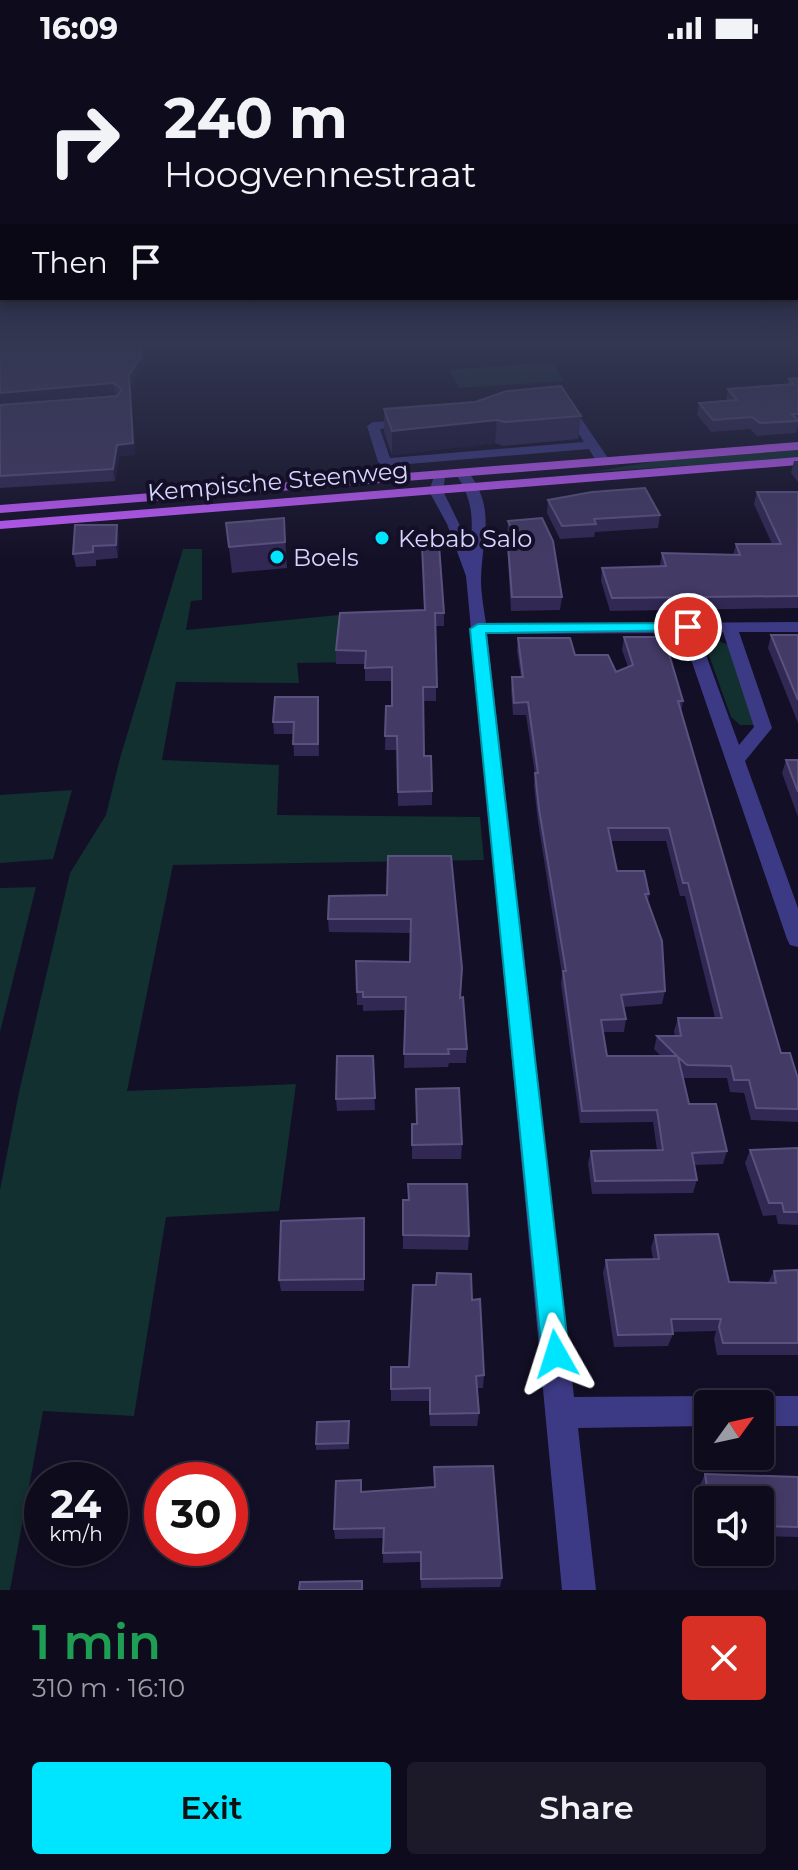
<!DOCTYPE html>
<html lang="en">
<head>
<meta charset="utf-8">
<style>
  body { margin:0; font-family:Montserrat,sans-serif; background:#1c1929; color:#f1f3f6; height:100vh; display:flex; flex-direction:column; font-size:30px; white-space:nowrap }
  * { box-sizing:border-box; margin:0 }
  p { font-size:26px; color:#9b9ba3 }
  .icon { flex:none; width:44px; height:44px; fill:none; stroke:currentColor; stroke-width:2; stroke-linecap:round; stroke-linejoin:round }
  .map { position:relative; height:1534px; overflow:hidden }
  .panel { display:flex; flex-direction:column; background:#0e0b1c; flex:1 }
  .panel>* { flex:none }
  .hud { position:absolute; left:0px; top:0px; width:798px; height:244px; box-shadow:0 4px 12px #0003,0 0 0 2px #2e2b3b; background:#0e0b1c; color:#f1f3f6; overflow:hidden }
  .needle { width:52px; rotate:57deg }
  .controls { position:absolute; left:694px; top:1334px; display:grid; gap:16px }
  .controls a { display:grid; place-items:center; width:80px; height:80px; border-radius:8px; background:#0e0b1c; box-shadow:0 4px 12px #0003,0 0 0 2px #2e2b3b; font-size:40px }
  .speed { position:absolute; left:24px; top:1406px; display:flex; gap:16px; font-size:40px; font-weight:700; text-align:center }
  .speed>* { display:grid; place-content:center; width:104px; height:104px; border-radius:50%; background:#0e0b1c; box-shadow:0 4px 12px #0003,0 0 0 2px #2e2b3b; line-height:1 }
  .speed small { font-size:20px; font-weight:400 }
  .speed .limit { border:12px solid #d22; background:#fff; color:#111 }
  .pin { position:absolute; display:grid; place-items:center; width:68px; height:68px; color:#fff; margin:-34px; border:4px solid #fff; border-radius:50%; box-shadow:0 2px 8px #0007 }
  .me { position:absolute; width:88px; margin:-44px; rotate:354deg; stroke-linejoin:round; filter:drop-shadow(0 0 6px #0008) }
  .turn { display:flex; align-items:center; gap:28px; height:168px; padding:0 32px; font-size:36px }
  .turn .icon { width:104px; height:104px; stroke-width:2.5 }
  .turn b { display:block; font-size:56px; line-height:68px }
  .then { display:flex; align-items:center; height:76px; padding:0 32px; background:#0003; gap:16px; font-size:30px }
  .round { display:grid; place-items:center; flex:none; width:84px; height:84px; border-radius:8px; background:#1c1929 }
  .summary { display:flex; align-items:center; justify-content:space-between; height:136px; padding:0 32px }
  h1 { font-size:48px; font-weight:600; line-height:60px; color:#1e9e55 }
  .button { display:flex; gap:16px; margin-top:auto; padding:16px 32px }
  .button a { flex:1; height:92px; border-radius:8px; background:#00e5ff; color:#111; font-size:32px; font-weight:600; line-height:92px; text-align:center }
  .button a+a { background:#1c1929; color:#f1f3f6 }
  .status { display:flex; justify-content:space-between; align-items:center; height:56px; padding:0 40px; background:#0e0b1c; direction:ltr }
  .status svg { height:22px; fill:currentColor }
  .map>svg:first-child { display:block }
  .green { fill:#12302f }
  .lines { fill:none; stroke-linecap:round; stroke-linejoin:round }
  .minor { fill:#3d3a85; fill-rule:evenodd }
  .major { fill:#c25bff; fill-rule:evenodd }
  .wall { fill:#312854; fill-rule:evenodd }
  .shaded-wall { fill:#1d163a }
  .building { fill:#433a66; stroke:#5a527e; stroke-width:2; fill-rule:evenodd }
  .route { fill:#00e5ff; stroke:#0095a6; stroke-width:2 }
  .poi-dot { fill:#00e5ff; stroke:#130f26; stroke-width:3 }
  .labels { text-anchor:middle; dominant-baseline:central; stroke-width:8; stroke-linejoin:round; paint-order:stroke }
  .far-street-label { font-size:24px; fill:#d9d4ff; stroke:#130f26 }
  .far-poi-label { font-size:24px; fill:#d9d4ff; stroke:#130f26; text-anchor:start }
</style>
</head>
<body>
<div class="status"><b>16:09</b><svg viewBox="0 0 49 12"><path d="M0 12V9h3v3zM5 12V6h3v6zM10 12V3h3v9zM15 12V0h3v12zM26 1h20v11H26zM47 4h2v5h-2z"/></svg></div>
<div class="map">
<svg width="798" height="1534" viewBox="0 0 798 1534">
  <rect width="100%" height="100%" fill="#130f26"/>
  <path class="green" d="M551,306L564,325L459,332L449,314Z
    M798,394V402L592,416L657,405Z
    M183,493H202V544L191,545L186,574L349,558L350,606L297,607L299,627L176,626L162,704L279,709L277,759L480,761L484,804L173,809L127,1035L296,1028L279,1155L166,1161L134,1360L43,1355L10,1534H0V1134L19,1036L70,817L106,759L120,702Z
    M719,585L728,589L755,665L753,669H740L731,661L706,591L707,587Z
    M72,734L53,803L0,807V739Z
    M36,831L0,976V832Z"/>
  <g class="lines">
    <path class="minor" d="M566,345L570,346L610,405L608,408H598L589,393L385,410L378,406L367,370L373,366L413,364V370L380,373L390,402L584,386L560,349Z
      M457,414H467C497,454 482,479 481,524C481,538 484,553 486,568L798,566V576H739L772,672L745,705L798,852V891L790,889L787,883L682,577L487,578L574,1341L708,1340L720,1348H708V1370L578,1372L596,1534H562L466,520L447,468L429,435L436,415H446L443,435L470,490C474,462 472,441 455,417ZM723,576L754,671L739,689L698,577Z
      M760,1340H798V1370H760V1348H748Z"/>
    <path class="major" d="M798,386V394L0,457V449Z
      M798,401V409L0,473V465Z"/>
  </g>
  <path class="wall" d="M0,290L142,312L131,330L135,399L119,400L115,425L0,432V349L117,340L115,338L0,348Z
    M798,322V370L796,377L757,380L750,373L711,376L697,359L699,347L726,345L728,333L788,328L789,323Z
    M384,353L581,360L578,383L503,390L495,387L392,399L384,376Z
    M794,405H798V426L791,417Z
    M757,436H798V552L610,555L601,525L602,512L660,510L662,497L733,499L736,488H772L754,448Z
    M548,444L660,459L658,472L595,476L594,481L560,483L547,457Z
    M284,462L287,512L232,517L226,467Z
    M508,465L562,541L560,554L511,555L507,489Z
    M117,469L119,482L118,502L96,504V510L76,511L73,498Z
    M422,490L444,557V570H436V645H423L424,700L432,735V749L398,750L397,694H385L386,650H392V625H365V608H336V594L424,554Z
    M771,579H798V667L768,592Z
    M624,581L683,645L681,656L781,997L798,1023V1066L751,1064L744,1037L730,1036L727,1022H683L689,1048L727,1095L723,1108L694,1109L697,1124L693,1137L592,1138L588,1107L591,1095L657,1094L653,1066L580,1067L561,928L562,918L538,766L534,730L535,718L526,659H513L511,634L512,621H521L517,595L518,582L575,599L616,616L628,611L622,594ZM610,785H666L680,840H685L715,962H678L674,975L675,980H657L654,993L661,1000H607L603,976H624L626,963L624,951L662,948L665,935L648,847L649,838L617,815Z
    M318,641L319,700H294L293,678H274L273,666Z
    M786,704H798V761L782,717Z
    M388,800L460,941L467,993L466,1007H449L448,1011L404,1012L405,954L363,955V949H357L356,905L410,906V877L329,876L328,863L387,839Z
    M373,1000L375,1054L337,1055L336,1043Z
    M412,1068L462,1088L461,1103H412Z
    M798,1092V1169L778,1168L776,1159L763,1160L745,1107L750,1094Z
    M403,1144L469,1180L468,1194L403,1193Z
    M364,1162V1235H281L279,1224Z
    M655,1179L729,1226L768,1227L774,1215L798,1214V1299H717L714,1283L716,1275L672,1276L673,1278L668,1290L614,1291L603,1217L606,1204L653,1203L651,1192Z
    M472,1244L484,1319L483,1332H477L479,1357L477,1370H430L429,1345H391V1311H409Z
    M349,1365V1393L316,1394V1388Z
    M434,1411L502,1522L500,1531L421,1532L420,1506L383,1507V1482L335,1483L334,1473L362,1436L434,1431Z
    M705,1418L798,1421V1481L760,1480V1444H708L707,1478L700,1429Z"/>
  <path class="shaded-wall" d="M141,290H143L142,312L131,330L135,399L119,400L115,425L113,413L129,319Z
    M113,327L115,338L0,348V337Z
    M497,364L495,387L392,399V375Z
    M117,469L119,482L118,502L116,489Z"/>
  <path class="building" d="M0,290H141V301L129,319L133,387L117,389L113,413L0,420V349L117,340L122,333L113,327L0,337Z
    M798,322V358H792L798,365L760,367L752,361L713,364L699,347L737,344L728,333L794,328L789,323Z
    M561,330L581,360L505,366L497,364L392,375L384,353L475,346L507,335Z
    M645,432L660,459L594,463L596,468L562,470L548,444L592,436Z
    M757,436H798V540L612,542L602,512L666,510L662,497L740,499L736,488H781Z
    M284,462L285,486L229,491L226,467Z
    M542,462L553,485L562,541H512L507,476H513L508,465Z
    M75,469H117L116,489L93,490V496L73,498Z
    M439,489L444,557H435L437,631H423L424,700H431L432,735L398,736L397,680H385L386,650H392V611L365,612L366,595L336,594L340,557L425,554L422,490Z
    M771,579H798V644Z
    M624,581H664L683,645H678L781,997H790L798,1023V1053L756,1052L749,1024H734L731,1010L687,1009L678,1001L689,1048H716L727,1095L692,1097L697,1124L595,1125L591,1095L663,1094L657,1054L582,1055L563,915H566L539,753L535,717H538L528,646L514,647L512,621H523L518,582H570L575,599H608L616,616L633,609ZM608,772H669L683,827H688L722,962H678L681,980H657L677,1000H607L601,964L626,963L621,939L665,935L662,885L645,838H649L644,815H617Z
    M275,641H318V688H293L294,666H273Z
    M786,704H798V736Z
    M388,800H451L462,912L460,942L463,941L467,993H448L449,998H404L406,941H363V936H357L356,905L410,906L411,863H328L329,840L387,839Z
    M337,1000H373L375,1042L336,1043Z
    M459,1032L462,1088L412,1089V1068H417L416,1033Z
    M798,1092V1156H784L782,1147H769L750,1094Z
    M408,1128H467L469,1180L403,1179V1144H409Z
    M364,1162V1223L279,1224L281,1165Z
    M718,1178L729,1226L776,1227L774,1215L798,1214V1287H723L719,1271L721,1263H671L673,1278L618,1279L606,1204L659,1203L655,1179Z
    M437,1217L471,1218L472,1244L480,1243L484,1319L476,1320L479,1357L430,1358V1332L391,1333V1311H409L413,1229H436Z
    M349,1365L348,1387L316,1388L317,1366Z
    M493,1410L502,1522L421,1523V1496L383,1497L384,1472L334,1473L336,1425L361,1424V1436L435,1431L434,1411Z
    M705,1418L798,1421V1471L760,1470V1444H709Z
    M362,1525V1534H299L300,1526Z"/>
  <linearGradient id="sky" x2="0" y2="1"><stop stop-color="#0a0815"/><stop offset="0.57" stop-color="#333752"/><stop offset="1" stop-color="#333752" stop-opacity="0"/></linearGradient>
  <rect width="798" height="505" fill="url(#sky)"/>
  <path class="route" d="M688,567L696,571L694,574L486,577L569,1298L565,1308L556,1311L546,1308L542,1298L470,573L478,568Z"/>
  <g class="poi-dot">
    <circle cx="382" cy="482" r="8"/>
    <circle cx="277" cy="501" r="8"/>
  </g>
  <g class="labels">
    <g class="far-street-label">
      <text transform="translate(278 425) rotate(-5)">Kempische Steenweg</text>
    </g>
    <g class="far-poi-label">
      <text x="398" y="482">Kebab Salo</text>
      <text x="293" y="501">Boels</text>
    </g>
  </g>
</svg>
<div class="controls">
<a><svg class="needle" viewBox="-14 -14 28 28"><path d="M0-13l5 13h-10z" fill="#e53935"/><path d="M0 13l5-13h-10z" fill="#9b9ba3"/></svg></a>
<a><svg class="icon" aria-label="sound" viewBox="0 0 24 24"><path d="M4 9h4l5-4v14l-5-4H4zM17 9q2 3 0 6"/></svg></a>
</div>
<div class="speed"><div>24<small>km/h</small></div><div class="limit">30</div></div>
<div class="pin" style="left:688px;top:571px;background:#d93025"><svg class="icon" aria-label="arrive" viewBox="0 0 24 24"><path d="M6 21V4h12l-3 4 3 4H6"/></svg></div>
<svg class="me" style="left:556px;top:1298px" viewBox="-20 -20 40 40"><path d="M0-17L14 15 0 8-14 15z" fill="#00e5ff" stroke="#fff" stroke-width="4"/></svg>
<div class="hud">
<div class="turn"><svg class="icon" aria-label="right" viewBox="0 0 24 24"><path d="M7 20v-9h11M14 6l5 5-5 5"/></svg><div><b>240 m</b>Hoogvennestraat</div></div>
<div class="then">Then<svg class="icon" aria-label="arrive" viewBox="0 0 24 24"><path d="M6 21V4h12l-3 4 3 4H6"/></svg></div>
</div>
</div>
<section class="panel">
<div class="summary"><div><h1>1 min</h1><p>310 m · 16:10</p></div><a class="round" style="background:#d93025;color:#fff"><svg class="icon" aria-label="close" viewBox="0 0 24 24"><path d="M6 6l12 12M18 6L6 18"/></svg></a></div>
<div class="button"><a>Exit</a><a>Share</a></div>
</section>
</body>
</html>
